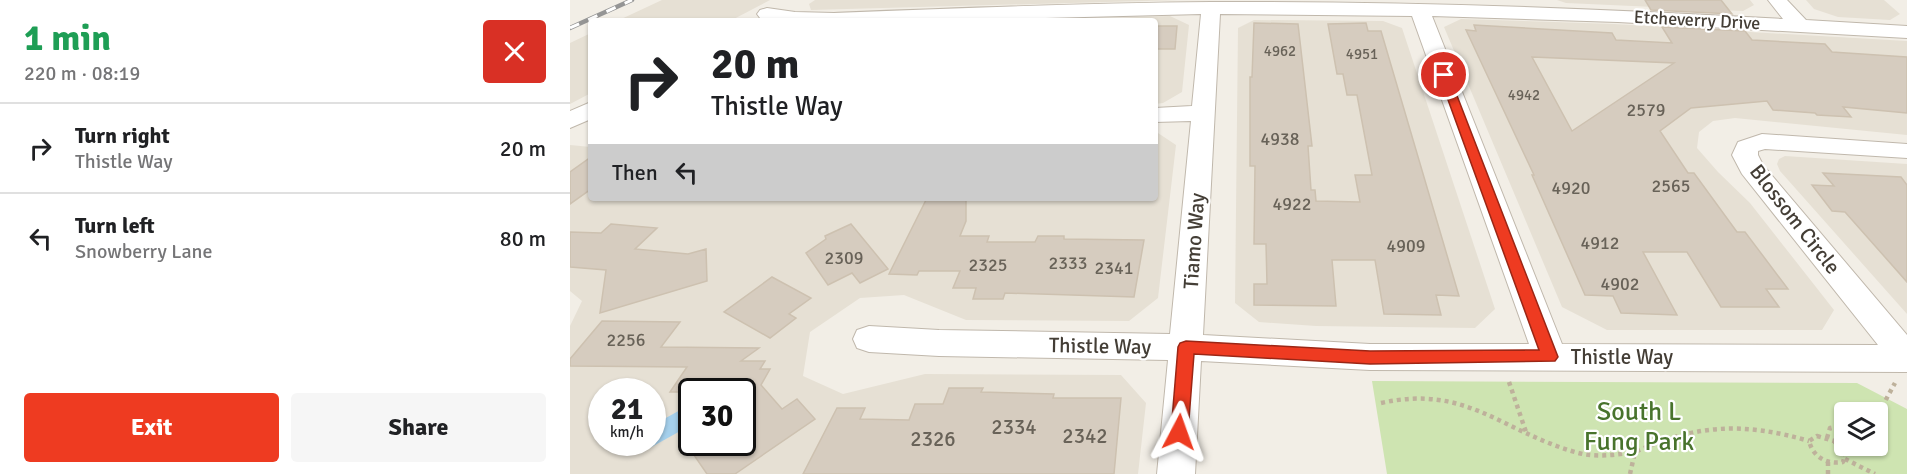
<!DOCTYPE html>
<html lang="en">
<head>
<meta charset="utf-8">
<style>
  body { margin:0; font-family:Signika,sans-serif; background:#f6f6f6; color:#202124; height:100vh; display:flex; flex-direction:column; font-size:22px; white-space:nowrap }
  * { box-sizing:border-box; margin:0 }
  p { font-size:20px; color:#757577 }
  .icon { flex:none; width:33px; height:33px; fill:none; stroke:currentColor; stroke-width:2; stroke-linecap:round; stroke-linejoin:round }
  .map { position:relative; flex:1; overflow:hidden }
  .sheet { display:flex; flex-direction:column; background:#fff; width:570px }
  .sheet>* { flex:none }
  .hud { position:absolute; left:18px; top:18px; width:570px; height:183px; border-radius:6px; box-shadow:0 2px 4px #0004; background:#fff; color:#202124; overflow:hidden }
  .buttons { position:absolute; left:1264px; top:402px; display:grid; gap:12px }
  .buttons a { display:grid; place-items:center; width:54px; height:54px; border-radius:6px; background:#fff; box-shadow:0 2px 4px #0004; font-size:30px }
  .speed { position:absolute; left:18px; top:378px; display:flex; gap:12px; font-size:30px; font-weight:700; text-align:center }
  .speed>* { display:grid; place-content:center; width:78px; height:78px; border-radius:50%; background:#fff; box-shadow:0 2px 4px #0004; line-height:1 }
  .speed small { font-size:15px; font-weight:400 }
  .speed .limit { border:3px solid #111; border-radius:9px; background:#fff; color:#111 }
  .pin { position:absolute; display:grid; place-items:center; width:51px; height:51px; color:#fff; margin:-26px; border:3px solid #fff; border-radius:50%; box-shadow:0 2px 6px #0007 }
  .me { position:absolute; width:66px; margin:-33px; rotate:4deg; stroke-linejoin:round; filter:drop-shadow(0 0 4px #0008) }
  .turn { display:flex; align-items:center; gap:21px; height:126px; padding:0 24px; font-size:27px }
  .turn .icon { width:78px; height:78px; stroke-width:2.5 }
  .turn b { display:block; font-size:42px; line-height:51px }
  .then { display:flex; align-items:center; height:57px; padding:0 24px; background:#0003; gap:12px; font-size:22px }
  .round { display:grid; place-items:center; flex:none; width:63px; height:63px; border-radius:6px; background:#f6f6f6 }
  .headline { display:flex; align-items:center; justify-content:space-between; height:102px; padding:0 24px }
  h1 { font-size:36px; font-weight:700; line-height:45px; color:#1e9e55 }
  .primary-button { display:flex; gap:12px; margin-top:auto; padding:12px 24px }
  .primary-button a { flex:1; height:69px; border-radius:6px; background:#ee3b21; color:#fff; font-size:24px; font-weight:700; line-height:69px; text-align:center }
  .primary-button a+a { background:#f6f6f6; color:#202124 }
  ul { padding:0; list-style:none }
  li { display:flex; align-items:center; gap:18px; height:90px; padding:0 24px; border-top:2px solid #e0e0e0 }
  li div { flex:1 }
  li b { display:block; font-size:22px }
  li em { font-style:normal }
  main { display:flex; flex:1; min-height:0 }
  .map>svg:first-child { display:block }
  .residential { fill:#e6e0d4; fill-rule:evenodd }
  .green { fill:#cee4b1; fill-rule:evenodd }
  .water { fill:#a5d0ec }
  .building { fill:#d6ccbf; stroke:#cdc1b0; stroke-width:1.5; fill-rule:evenodd }
  .lines { fill:none; stroke-linecap:round; stroke-linejoin:round }
  .street-casing { stroke:#c0b8ac; stroke-width:2 }
  .path { stroke:#beb19b; stroke-width:4.5; stroke-dasharray:4 4; stroke-linecap:butt }
  .street { fill:#fff; fill-rule:evenodd }
  .rail-casing { stroke:#959595; stroke-width:4.5 }
  .rail { stroke:#fff; stroke-width:3; stroke-dasharray:10; stroke-linecap:butt }
  .route { fill:#ee3b21; stroke:#9b2615; stroke-width:1.5 }
  .labels { text-anchor:middle; dominant-baseline:central; stroke-width:4.5; stroke-linejoin:round; paint-order:stroke }
  .far-number-label { font-size:15px; fill:#686258 }
  .far-street-label { font-size:18px; fill:#443e36; stroke:#fff }
  .number-label { font-size:18px; fill:#686258 }
  .street-label { font-size:21px; fill:#443e36; stroke:#fff }
  .near-number-label { font-size:21px; fill:#686258 }
  .near-park-label { font-size:26px; fill:#48732c; stroke:#fff }
</style>
</head>
<body>
<main>
<section class="sheet">
<div class="headline"><div><h1>1 min</h1><p>220 m · 08:19</p></div><a class="round" style="background:#d93025;color:#fff"><svg class="icon" aria-label="close" viewBox="0 0 24 24"><path d="M6 6l12 12M18 6L6 18"/></svg></a></div>
<ul>
<li><svg class="icon" aria-label="right" viewBox="0 0 24 24"><path d="M7 20v-9h11M14 6l5 5-5 5"/></svg><div><b>Turn right</b><p>Thistle Way</p></div><em>20 m</em></li>
<li><svg class="icon" aria-label="left" viewBox="0 0 24 24"><path d="M17 20v-9H6M10 6l-5 5 5 5"/></svg><div><b>Turn left</b><p>Snowberry Lane</p></div><em>80 m</em></li>
</ul>
<div class="primary-button"><a>Exit</a><a>Share</a></div>
</section>
<div class="map">
<svg width="1337" height="474" viewBox="0 0 1337 474">
  <rect width="100%" height="100%" fill="#f2eee6"/>
  <path class="residential" d="M92,0H200L160,21H47Z
    M245,0H608L241,10L239,4Z
    M987,0H1180L1184,5L1173,11L996,3Z
    M1236,0H1314L1330,14L1320,20L1268,17L1244,9Z
    M600,16L619,25L612,92L593,103L585,104V21H439Z
    M891,19L1044,24L1337,41V135L1165,118L1143,121L1129,132L1127,148L1148,172L1180,203L1264,310L1252,330H1037L992,307L874,27Z
    M684,20L813,21L832,28L925,309L905,328L746,326L689,322L665,303L668,28Z
    M21,33V93L0,104V43Z
    M585,131L606,145L588,298L559,321L396,320L334,295L290,298L240,332L233,376L273,394L355,374L551,375L576,403L568,474H0V326L12,301L0,291V145L21,147V198H585ZM32,392H82V442H32ZM122,392H172V442H122Z
    M1215,156L1337,164V314L1210,171L1207,164L1209,159Z"/>
  <path class="green" d="M802,381L1287,383L1337,409V474H817ZM1275,412H1308V446H1275Z"/>
  <path class="water" d="M121,404V425L78,449L75,443L82,442L83,421L85,424Z"/>
  <path class="building" d="M1075,0H1151L1162,14L1081,10Z
    M684,23L728,24L742,146H738L741,190H745L746,201L790,202L785,175H802L787,95H777L773,74H767L758,24L796,23L798,31H811L889,296L866,295L871,315L814,314L805,260H762L766,306L684,305V284H697L696,244H684L685,166H680V77H682Z
    M904,25L1042,33L1046,40L1102,43L1092,27L1175,31L1182,40L1255,44L1262,52L1337,57V113L1273,107L1281,117L1247,115L1245,113L1203,110L1197,101L1121,108L1090,131L1118,173H1124L1167,232H1175L1218,289H1196L1209,307H1151L1117,252H1073L1107,315L1051,313L1043,296L1015,295L962,175H964L896,30L906,31ZM962,57L1104,63L1002,131Z
    M587,26H607L605,49H585Z
    M21,157V189L0,204V172Z
    M1253,173L1331,177L1337,185V282L1275,212L1262,211L1242,185L1264,186Z
    M357,198H396V221L390,236H419L417,242H465L468,236H494V239L574,240L564,297L435,293L433,299H403L406,288H383L390,271H349L347,275L319,274Z
    M41,224L87,228L65,249L118,254L136,249L137,281L30,313L36,270L0,267V232L31,233Z
    M281,224L318,269L290,283L282,273L258,285L236,253L256,239L255,236Z
    M202,277L241,298L219,314L226,318L200,338L154,312Z
    M32,321L110,322L91,347L189,348L171,361H195L190,369H200L191,385L212,409L227,399L245,419L165,474H137L115,442H172V392H100L117,367L0,366V359Z
    M379,388H413L411,392L484,394L483,398H551L544,474H233L267,408H295L290,419L339,420L345,404H373Z"/>
  <g class="lines">
    <defs>
      <path id="street" d="M1198,0H1217L1236,20L1337,26V38L1048,22L862,16L992,344L1308,345L1172,174L1162,155L1168,142L1192,134L1337,144V158L1195,149L1188,151V155L1193,165L1337,335V372L800,370L631,361L625,474H587L598,360L369,356L299,352L287,348L283,339L287,330L299,326L369,330L600,334L621,121L585,122V108L622,106L631,14L356,21H205L190,18L187,14L190,10L197,8L225,12L264,13C390,8 515,3 641,2C832,1 1023,8 1213,19ZM650,14L842,16L959,344H800L633,335Z
        M21,102V119L0,128V111Z"/>
    </defs>
    <use href="#street" class="street-casing"/>
    <path class="path" d="M939,382L956,432
      M811,403C896,384 931,431 1005,452C1024,458 1045,455 1065,452
      M1308,414L1325,383
      M1247,436L1264,441L1275,455L1273,462C1257,465 1243,457 1239,441Z
      M1257,438L1260,428L1275,425
      M1275,459L1305,474
      M1258,462V474
      M1060,474L1065,452C1127,424 1174,422 1239,441"/>
    <use href="#street" class="street"/>
    <defs>
      <path id="rail" d="M0,28L62,0"/>
    </defs>
    <use href="#rail" class="rail-casing"/>
    <use href="#rail" class="rail"/>
  </g>
  <path class="route" d="M874,72L879,75L988,357L985,361L800,364L624,354L618,432L616,437L609,439L603,437L601,432L608,347L610,343L616,341L800,351L969,350L869,75Z"/>
  <g class="labels">
    <g class="far-number-label">
      <text x="710" y="51">4962</text>
      <text x="792" y="54">4951</text>
      <text x="954" y="95">4942</text>
    </g>
    <g class="far-street-label">
      <text transform="translate(1127 20) rotate(3)">Etcheverry Drive</text>
    </g>
    <g class="number-label">
      <text x="1076" y="110">2579</text>
      <text x="710" y="139">4938</text>
      <text x="1101" y="186">2565</text>
      <text x="1001" y="188">4920</text>
      <text x="722" y="204">4922</text>
      <text x="1030" y="243">4912</text>
      <text x="836" y="246">4909</text>
      <text x="274" y="258">2309</text>
      <text x="498" y="263">2333</text>
      <text x="418" y="265">2325</text>
      <text x="544" y="268">2341</text>
      <text x="1050" y="284">4902</text>
      <text x="56" y="340">2256</text>
    </g>
    <g class="street-label">
      <text transform="translate(1225 219) rotate(52)">Blossom Circle</text>
      <text transform="translate(624 241) rotate(-86)">Tiamo Way</text>
      <text transform="translate(530 346) rotate(1)">Thistle Way</text>
      <text x="1052" y="357">Thistle Way</text>
    </g>
    <g class="near-number-label">
      <text x="444" y="427">2334</text>
      <text x="515" y="436">2342</text>
      <text x="363" y="439">2326</text>
    </g>
    <g class="near-park-label">
      <text x="1069" y="412">South L<tspan x="1069" dy="30">Fung Park</tspan></text>
    </g>
  </g>
</svg>
<div class="buttons">
<a><svg class="icon" aria-label="layers" viewBox="0 0 24 24"><path d="M12 4l9 5-9 5-9-5zM3 14l9 5 9-5"/></svg></a>
</div>
<div class="speed"><div>21<small>km/h</small></div><div class="limit">30</div></div>
<div class="pin" style="left:874px;top:75px;background:#d93025"><svg class="icon" aria-label="arrive" viewBox="0 0 24 24"><path d="M6 21V4h12l-3 4 3 4H6"/></svg></div>
<svg class="me" style="left:609px;top:432px" viewBox="-20 -20 40 40"><path d="M0-17L14 15 0 8-14 15z" fill="#ee3b21" stroke="#fff" stroke-width="4"/></svg>
<div class="hud">
<div class="turn"><svg class="icon" aria-label="right" viewBox="0 0 24 24"><path d="M7 20v-9h11M14 6l5 5-5 5"/></svg><div><b>20 m</b>Thistle Way</div></div>
<div class="then">Then<svg class="icon" aria-label="left" viewBox="0 0 24 24"><path d="M17 20v-9H6M10 6l-5 5 5 5"/></svg></div>
</div>
</div>
</main>
</body>
</html>
